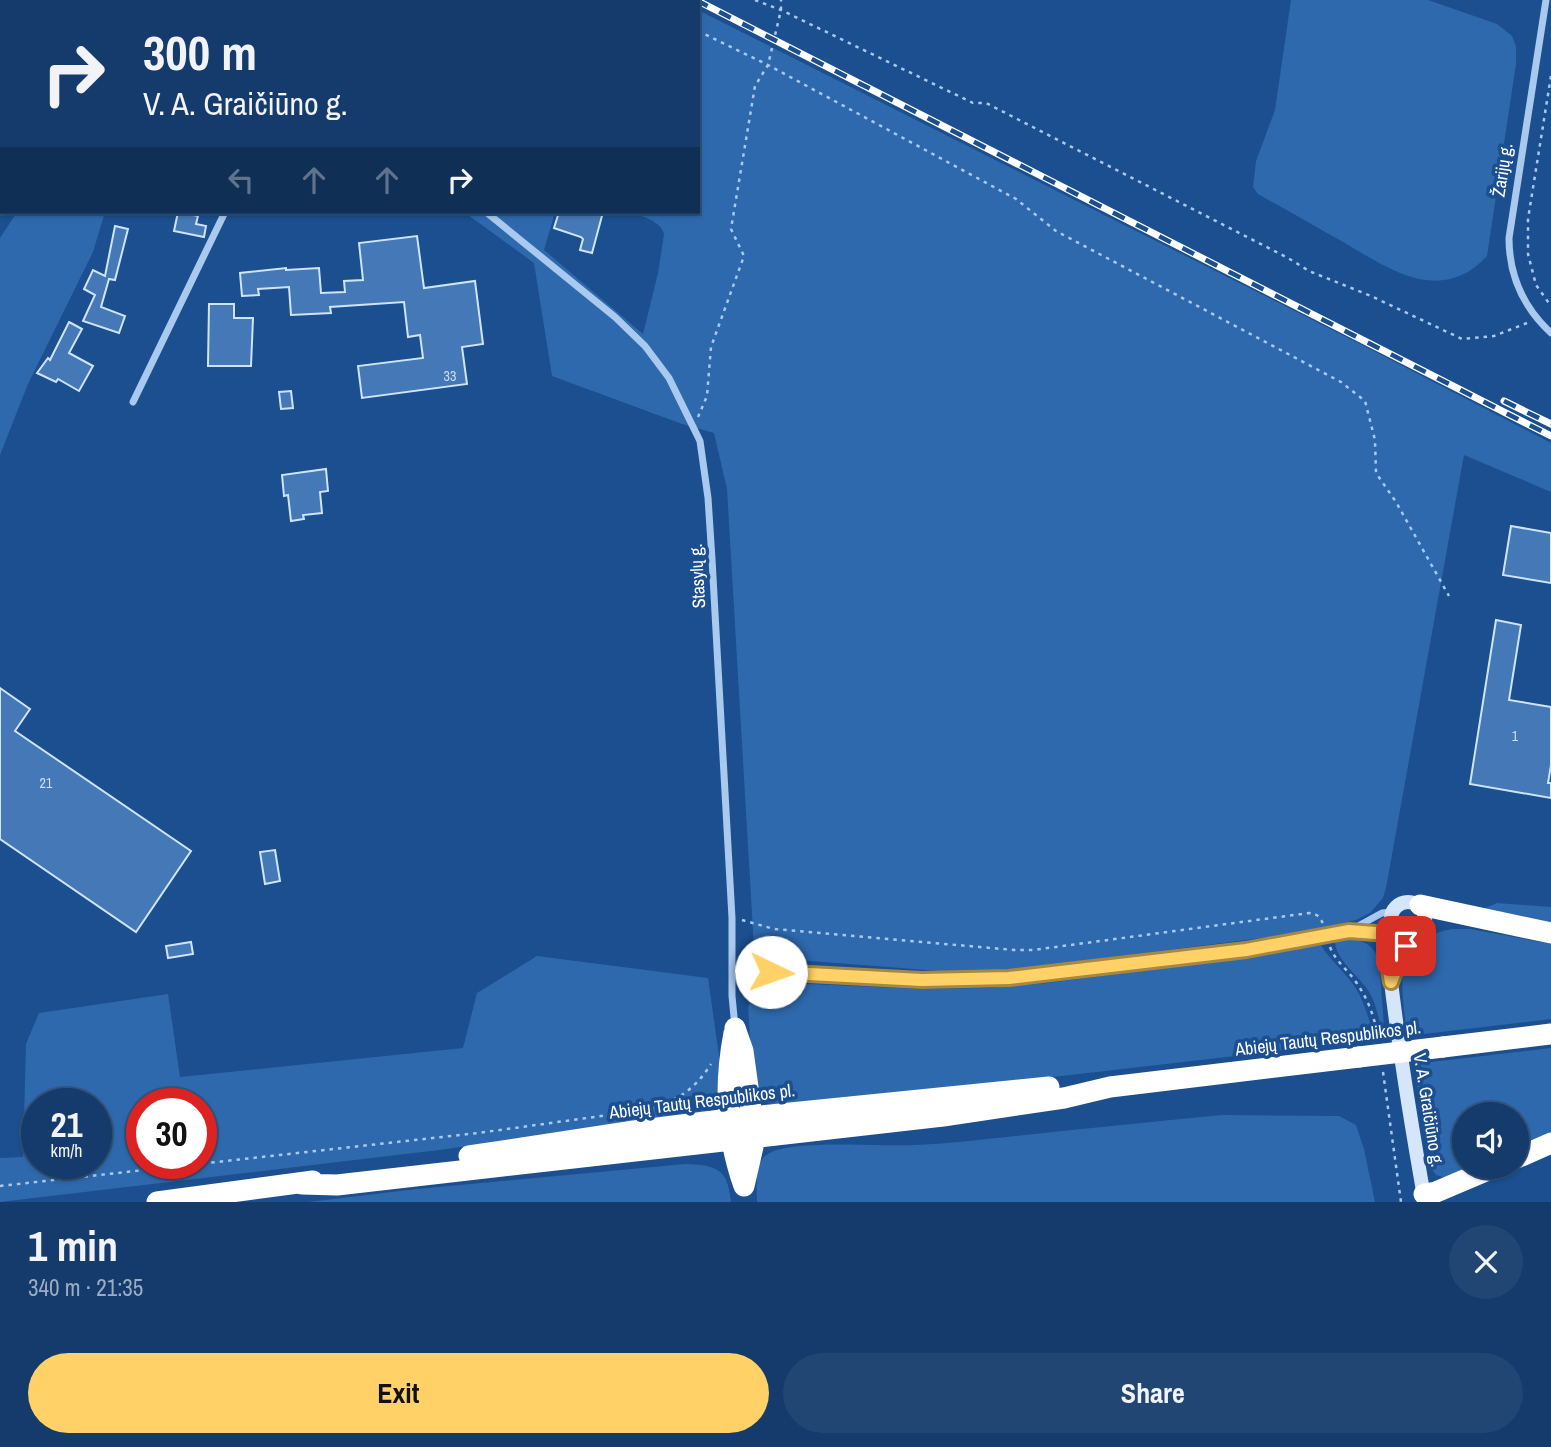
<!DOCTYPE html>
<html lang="en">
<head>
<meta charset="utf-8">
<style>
  body { margin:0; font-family:"Archivo Narrow",sans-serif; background:#214673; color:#f1f3f6; height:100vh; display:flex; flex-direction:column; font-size:26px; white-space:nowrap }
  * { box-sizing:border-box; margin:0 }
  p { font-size:23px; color:#9dadc1 }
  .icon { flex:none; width:38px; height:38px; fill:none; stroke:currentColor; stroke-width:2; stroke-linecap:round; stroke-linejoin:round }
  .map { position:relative; height:1202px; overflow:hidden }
  .side { display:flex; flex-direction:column; background:#143b6b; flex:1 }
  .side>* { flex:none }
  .top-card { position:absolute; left:0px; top:0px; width:700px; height:214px; box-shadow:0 2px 5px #0004,0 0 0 2px #33557e; background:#143b6b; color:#f1f3f6; overflow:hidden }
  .controls { position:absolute; left:1452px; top:1102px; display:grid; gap:14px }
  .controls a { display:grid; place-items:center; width:77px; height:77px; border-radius:50%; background:#143b6b; box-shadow:0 2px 5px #0004,0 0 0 2px #33557e; font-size:35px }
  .speed { position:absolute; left:21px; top:1088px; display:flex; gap:14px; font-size:35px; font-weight:700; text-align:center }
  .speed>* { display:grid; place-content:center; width:91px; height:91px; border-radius:50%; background:#143b6b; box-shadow:0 2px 5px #0004,0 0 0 2px #33557e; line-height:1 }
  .speed small { font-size:18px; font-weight:400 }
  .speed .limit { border:10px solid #d22; background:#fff; color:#111 }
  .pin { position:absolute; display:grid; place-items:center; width:60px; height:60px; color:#fff; margin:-30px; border-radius:14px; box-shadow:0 4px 10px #0006 }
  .me { position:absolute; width:77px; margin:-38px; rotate:93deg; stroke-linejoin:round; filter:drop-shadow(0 0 5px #0008) }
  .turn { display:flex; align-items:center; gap:24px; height:147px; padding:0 28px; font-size:32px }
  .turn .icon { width:91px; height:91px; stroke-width:2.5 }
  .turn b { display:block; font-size:49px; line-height:60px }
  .lanes { display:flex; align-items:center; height:66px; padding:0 28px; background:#0003; justify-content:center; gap:35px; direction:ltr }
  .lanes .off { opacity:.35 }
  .round { display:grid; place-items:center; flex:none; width:74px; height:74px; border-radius:37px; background:#214673 }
  .head { display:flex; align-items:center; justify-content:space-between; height:119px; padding:0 28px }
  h1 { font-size:42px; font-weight:700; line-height:52px }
  .cta { display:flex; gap:14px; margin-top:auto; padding:14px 28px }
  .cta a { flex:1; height:80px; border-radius:42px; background:#ffd166; color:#111; font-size:28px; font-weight:700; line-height:80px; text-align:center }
  .cta a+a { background:#214673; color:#f1f3f6 }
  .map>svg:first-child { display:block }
  .green { fill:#2e69ad; fill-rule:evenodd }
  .building { fill:#4478b7; stroke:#cfe3fa; stroke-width:2 }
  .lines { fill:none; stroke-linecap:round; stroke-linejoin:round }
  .path { stroke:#a9c9ee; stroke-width:2.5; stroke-dasharray:3.5 5; stroke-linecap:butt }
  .street { stroke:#a9c9ee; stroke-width:7 }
  .secondary { stroke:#d6e6fa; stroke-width:14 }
  .highway { stroke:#fff; stroke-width:21 }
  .rail-casing { stroke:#fff; stroke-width:7 }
  .rail { stroke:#1b4f8f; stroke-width:4.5; stroke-dasharray:13; stroke-linecap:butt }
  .highway-bridge { stroke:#fff; stroke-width:21 }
  .route-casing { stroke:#a68842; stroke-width:18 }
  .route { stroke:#ffd166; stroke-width:12 }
  .labels { text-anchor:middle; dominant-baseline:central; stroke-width:7; stroke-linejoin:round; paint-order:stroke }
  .number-label { font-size:14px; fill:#d0dded }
  .street-label { font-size:18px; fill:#fff; stroke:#1b4f8f }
</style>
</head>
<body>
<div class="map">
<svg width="1551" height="1202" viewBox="0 0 1551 1202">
  <rect width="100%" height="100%" fill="#1b4f8f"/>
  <path class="green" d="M481,0H675L679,2H481Z
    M1291,0H1428L1497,24L1512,36L1516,46V64L1487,256C1441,306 1389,269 1343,242C1315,226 1286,210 1258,194L1253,187L1256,161L1275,110Z
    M698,10L1368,348L1551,443V492L1464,455L1386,888L1383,898L1370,913L1356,920L1327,927L1286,935L1010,970L952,972L772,958L759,955L754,948L727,489L714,433L682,424L552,376L534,263L464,212H555L544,250L643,334L658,273L664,234C660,220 641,216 629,212H698Z
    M17,212H105L93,252L28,384L0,455V238Z
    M1497,903L1551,907V928L1483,909Z
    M1452,929H1470L1551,944V1019L1407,1036C1402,987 1389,941 1452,929Z
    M1351,939C1366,941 1374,946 1379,961L1385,1039C1379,1025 1378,1006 1369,992C1359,975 1337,962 1335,942Z
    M1321,945C1329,959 1345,972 1355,987C1365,1003 1370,1022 1375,1040L784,1108C775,1106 766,1103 760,1094C751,1080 750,1026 748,1007C756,989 768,985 786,983L922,989L989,988L1048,983L1258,956Z
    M537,956L708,978L723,1084C720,1100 717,1106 703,1114L439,1150L0,1202V1158L23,1157L26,1044L39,1013L168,994L180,1077L463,1048L477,993ZM37,1104H96V1164H37ZM142,1104H201V1164H142Z
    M1551,1048V1132L1517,1148V1115H1465V1167H1476L1450,1179L1436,1175L1431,1168L1414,1064Z
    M1222,1115L1339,1116L1356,1125L1364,1149L1375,1202H757C757,1188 754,1166 765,1156C782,1141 852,1145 876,1145C926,1147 975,1140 1025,1135C1091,1128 1157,1121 1222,1115Z
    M685,1164C716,1165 728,1168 731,1202H308L417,1189Z"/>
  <path class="building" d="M178,212L198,216L196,224L206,226L204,237L174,231Z
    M559,212H603L592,253L580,250L583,239L581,237L554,228Z
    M115,226L128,229L115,280L109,279L101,307L125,316L119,333L83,321L95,295L84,289L93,270L105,276Z
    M417,236L424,288L475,281L483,344L462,347L467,384L362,398L358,366L423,358L420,335L408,337L404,302L330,307L331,313L291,315L289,287L258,289L259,295L242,296L240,273L286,268V270L319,268L321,293L345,292L344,281L363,280L359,243Z
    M209,304H234V318H253L251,366H208Z
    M69,322L82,329L69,353L93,366L79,391L58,379L56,382L37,373L48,358L50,360Z
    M291,391L293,408L281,409L279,392Z
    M326,469L328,491L320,492L322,513L303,515L304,519L291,521L288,495L284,496L282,475Z
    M1511,526L1551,533V583L1503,575Z
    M1496,620L1521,625L1509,700L1551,707V765L1548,783H1551V798L1470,784Z
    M0,688L30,709L15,731L191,851L136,932L0,839Z
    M275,850L280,881L265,884L260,852Z
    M191,942L193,954L168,958L166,946Z"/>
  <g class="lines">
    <path class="path" d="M78,0L80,2
      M648,0L650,2
      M755,0L781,10L973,103H986L1288,258L1309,271L1371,296L1462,339L1494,336L1527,323
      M475,2V0
      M698,31L768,65L1016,199L1056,231L1341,382L1365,401L1375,440L1376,473L1396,502L1449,596
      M1551,76L1528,219V254L1536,285L1551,306
      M698,417L707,396L711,347L744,256L731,229L755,86L768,65L781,10V0
      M742,920L774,929L1014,950H1033L1309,913C1319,914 1321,918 1324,927
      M1330,947C1336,962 1347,969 1356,982C1368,999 1375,1018 1378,1038
      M1383,1072L1401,1202
      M0,1186L478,1133L645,1110C675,1102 694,1091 711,1064"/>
    <path class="street" d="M1546,0L1509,238C1509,276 1523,307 1551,333
      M299,2L300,0
      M486,212L615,317L645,346L669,378L700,441L708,498L712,559L732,918V996L735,1027
      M133,402L225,212
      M1350,931L1401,935
      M732,968L744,971L902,979L961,981L1009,978L1246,950L1327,936L1349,931L1382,913L1392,912"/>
    <path class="secondary" d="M1391 919a17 17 0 1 1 34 0a17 17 0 1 1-34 0Z
      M1391,924C1384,945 1389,961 1391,982C1400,1056 1412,1129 1425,1202
      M1392,981L1401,956L1413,935"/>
    <path class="highway" d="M1420,905L1551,933
      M735,1028L743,1051L755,1138L744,1186
      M734,1033C724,1085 726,1136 744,1186
      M1443,1047L1551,1034
      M469,1156L634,1131L729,1119L1049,1087
      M1517,1158L1551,1143
      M302,1184L337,1185L943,1116L1064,1098L1110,1087L1359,1057
      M1424,1194L1436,1192L1495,1167
      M157,1202L313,1181"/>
    <defs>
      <path id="rail" d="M696,0L1551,436
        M1504,401L1551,424"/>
    </defs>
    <use href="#rail" class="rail-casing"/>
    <use href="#rail" class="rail"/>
    <path class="highway-bridge" d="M1359,1057L1443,1047"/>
  </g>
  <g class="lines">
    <defs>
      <path id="route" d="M771,972L922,980L1009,978L1246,950L1349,931L1388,934L1387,958L1391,982L1406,946"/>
    </defs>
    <use href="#route" class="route-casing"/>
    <use href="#route" class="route"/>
  </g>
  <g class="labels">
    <g class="number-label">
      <text x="450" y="376">33</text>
      <text x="1515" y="736">1</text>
      <text x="46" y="783">21</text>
    </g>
    <g class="street-label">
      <text transform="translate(1502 170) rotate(-81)">Žarijų g.</text>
      <text transform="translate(697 576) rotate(-93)">Stasylų g.</text>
      <text transform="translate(1328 1038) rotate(-7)">Abiejų Tautų Respublikos pl.</text>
      <text transform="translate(702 1101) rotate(-7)">Abiejų Tautų Respublikos pl.</text>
      <text transform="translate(1429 1110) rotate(81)">V. A. Graičiūno g.</text>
    </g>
  </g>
</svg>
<div class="controls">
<a><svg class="icon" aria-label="sound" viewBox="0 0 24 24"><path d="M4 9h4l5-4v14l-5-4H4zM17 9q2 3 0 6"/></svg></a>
</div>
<div class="speed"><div>21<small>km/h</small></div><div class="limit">30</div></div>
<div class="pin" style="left:1406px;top:946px;background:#d93025"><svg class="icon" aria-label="arrive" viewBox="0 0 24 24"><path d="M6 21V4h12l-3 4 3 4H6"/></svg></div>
<svg class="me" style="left:771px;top:972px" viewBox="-20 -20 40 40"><circle r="19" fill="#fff"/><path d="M0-13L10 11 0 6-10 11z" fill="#ffd166"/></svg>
<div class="top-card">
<div class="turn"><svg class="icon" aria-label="right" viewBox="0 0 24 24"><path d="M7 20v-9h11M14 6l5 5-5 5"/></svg><div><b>300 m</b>V. A. Graičiūno g.</div></div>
<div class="lanes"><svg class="icon off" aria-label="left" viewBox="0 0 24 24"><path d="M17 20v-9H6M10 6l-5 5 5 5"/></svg><svg class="icon off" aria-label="ahead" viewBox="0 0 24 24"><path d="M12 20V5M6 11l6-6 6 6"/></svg><svg class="icon off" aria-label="ahead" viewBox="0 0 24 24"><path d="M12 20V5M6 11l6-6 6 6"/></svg><svg class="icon" aria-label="right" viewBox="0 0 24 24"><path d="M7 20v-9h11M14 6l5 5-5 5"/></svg></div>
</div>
</div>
<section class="side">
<div class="head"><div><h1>1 min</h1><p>340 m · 21:35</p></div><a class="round"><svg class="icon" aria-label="close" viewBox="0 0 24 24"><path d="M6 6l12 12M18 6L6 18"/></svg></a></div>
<div class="cta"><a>Exit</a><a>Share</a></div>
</section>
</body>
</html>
